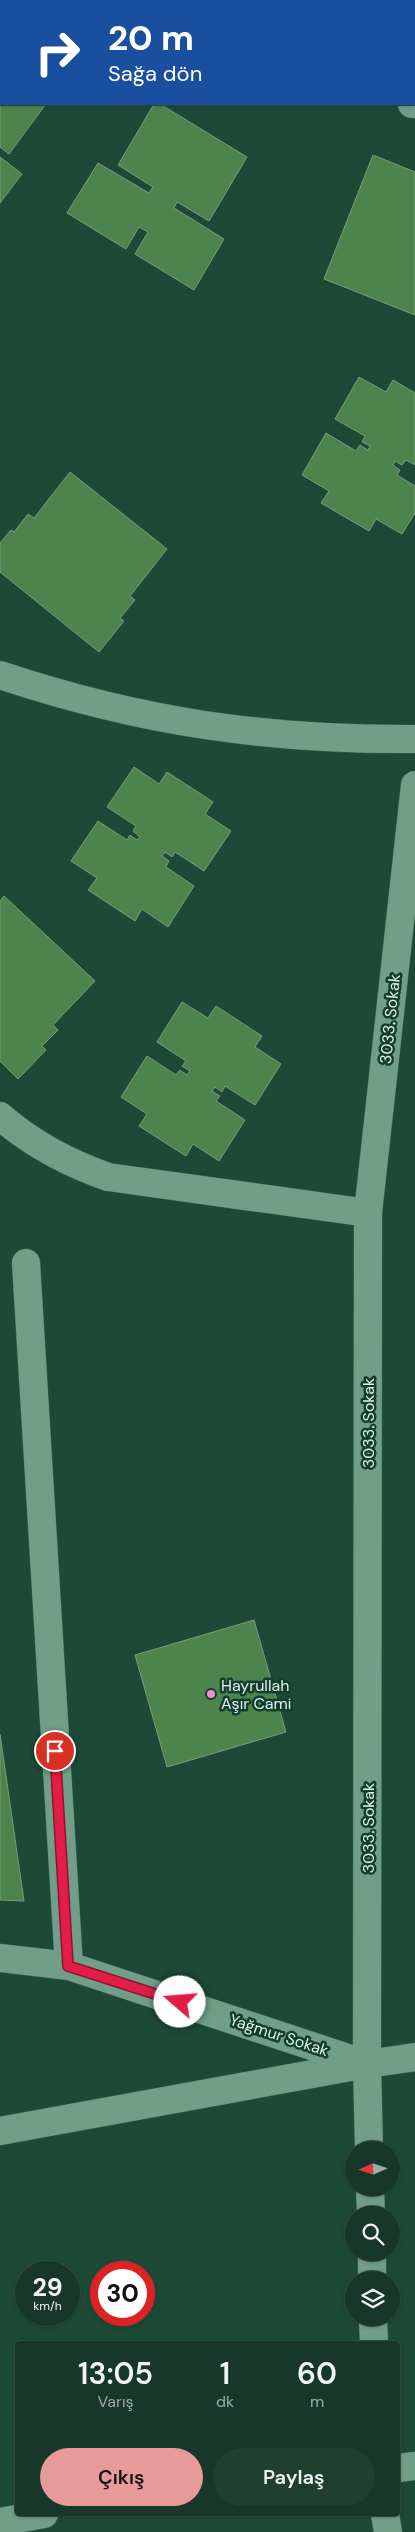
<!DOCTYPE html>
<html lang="tr">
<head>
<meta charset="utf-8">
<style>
  body { margin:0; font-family:"DM Sans",sans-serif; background:#1f3f31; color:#f1f3f6; height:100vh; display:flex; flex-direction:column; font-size:19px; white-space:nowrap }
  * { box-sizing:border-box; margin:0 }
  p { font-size:16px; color:#9eaca8 }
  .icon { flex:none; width:28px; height:28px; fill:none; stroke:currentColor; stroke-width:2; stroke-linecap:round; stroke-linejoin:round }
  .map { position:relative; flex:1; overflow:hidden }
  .drawer { position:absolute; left:15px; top:2341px; width:385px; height:175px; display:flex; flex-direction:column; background:#163729; border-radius:5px; box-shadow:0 1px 4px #0004,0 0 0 1px #355146 }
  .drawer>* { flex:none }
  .banner { position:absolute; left:0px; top:0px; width:415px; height:105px; box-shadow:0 1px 4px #0004,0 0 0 1px #355146; background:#1a4fa0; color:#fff; overflow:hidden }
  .needle { width:32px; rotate:267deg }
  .fabs { position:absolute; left:345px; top:2141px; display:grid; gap:10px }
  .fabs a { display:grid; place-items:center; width:55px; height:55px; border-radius:50%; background:#163729; box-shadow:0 1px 4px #0004,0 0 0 1px #355146; font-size:25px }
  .speed { position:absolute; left:15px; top:2261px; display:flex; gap:10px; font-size:25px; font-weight:700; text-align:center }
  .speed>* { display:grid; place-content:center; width:65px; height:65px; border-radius:50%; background:#163729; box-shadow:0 1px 4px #0004,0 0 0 1px #355146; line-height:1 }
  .speed small { font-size:12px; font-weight:400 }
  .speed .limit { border:8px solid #d22; background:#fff; color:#111 }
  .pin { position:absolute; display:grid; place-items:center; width:42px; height:42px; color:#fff; margin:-21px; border:2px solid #fff; border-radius:50%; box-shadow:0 1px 5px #0007 }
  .me { position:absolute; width:55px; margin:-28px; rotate:288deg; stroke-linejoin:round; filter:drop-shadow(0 0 4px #0008) }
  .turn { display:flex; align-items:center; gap:18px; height:105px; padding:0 25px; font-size:22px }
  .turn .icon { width:65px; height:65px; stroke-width:2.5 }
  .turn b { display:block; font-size:35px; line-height:42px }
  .eta { display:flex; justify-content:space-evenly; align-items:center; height:85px; text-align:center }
  .eta b { font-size:30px; font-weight:600; line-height:35px }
  .cta { display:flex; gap:10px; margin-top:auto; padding:10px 25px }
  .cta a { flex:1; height:58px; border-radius:30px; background:#e69b98; color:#111; font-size:20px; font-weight:600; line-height:58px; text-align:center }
  .cta a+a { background:#1f3f31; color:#f1f3f6 }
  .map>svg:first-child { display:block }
  .building { fill:#4d844d; stroke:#7c9b7b }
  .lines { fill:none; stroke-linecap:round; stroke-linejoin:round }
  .minor-casing { stroke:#3e6657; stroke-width:29 }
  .minor { stroke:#719e89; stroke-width:28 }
  .route-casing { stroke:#92132f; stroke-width:12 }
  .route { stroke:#e11d48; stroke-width:9 }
  .poi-dot { fill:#f790ce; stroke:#113e2d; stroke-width:2 }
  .labels { text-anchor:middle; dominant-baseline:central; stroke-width:5; stroke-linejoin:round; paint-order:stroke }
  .street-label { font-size:16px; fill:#dcf3e8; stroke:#113e2d }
  .poi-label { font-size:16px; fill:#dcf3e8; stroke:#113e2d; text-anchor:start }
</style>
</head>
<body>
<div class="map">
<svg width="415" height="2532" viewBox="0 0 415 2532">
  <rect width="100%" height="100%" fill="#1d4937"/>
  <path class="building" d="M0,53L1,104H46L9,154L0,147Z
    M154,104H160L247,157L209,221L177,202L174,208L224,239L194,290L135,254L148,232L139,227L126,249L67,213L98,163L149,193L153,187L118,165Z
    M373,155L415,172V315L324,279Z
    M0,157L22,174L0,203Z
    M359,377L386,392L393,380L415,393V465L406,460L402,465L395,461L393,465L400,470L397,475L415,486V513L402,534L376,519L369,531L321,503L329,491L302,475L326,433L356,451L360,445L368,450L370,446L362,442L365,436L335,419Z
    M70,472L167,549L130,596L135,600L120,618L124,621L99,652L0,572V543L11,530L14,532L28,514L34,518Z
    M134,767L159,784L167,772L213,802L205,814L231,831L204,871L175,852L172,857L165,852L162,856L169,861L166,867L194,886L168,927L142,909L135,921L88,890L97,878L71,861L98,821L127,840L130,835L137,840L140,837L133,831L136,826L107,807Z
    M4,896L95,981L53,1025L58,1030L42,1046L46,1050L18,1079L0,1061V901Z
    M182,1002L208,1018L216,1006L262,1036L255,1047L281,1064L255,1105L225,1086L222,1092L215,1087L212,1091L220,1096L216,1101L245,1120L219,1161L193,1144L186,1156L139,1126L147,1114L121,1097L147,1056L176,1075L180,1070L187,1075L190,1071L182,1066L186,1061L157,1042Z
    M254,1620L286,1732L167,1767L135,1655Z
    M0,1734L24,1901L0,1900Z"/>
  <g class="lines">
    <defs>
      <path id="minor" d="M58,0L61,1
        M412,104H415
        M0,675C141,722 267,740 415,739
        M0,1116C33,1145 68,1163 108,1177L368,1213
        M26,1263L69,1966
        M0,1958L69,1966L363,2063
        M0,2131L367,2064L415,2057
        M369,2150L367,2064L368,1213L415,785
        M370,2188L371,2215
        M372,2252V2280
        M373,2318L374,2344
        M398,2468L415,2466
        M385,2514L388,2532
        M0,2522L44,2514"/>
    </defs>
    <use href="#minor" class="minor-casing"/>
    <use href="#minor" class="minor"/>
  </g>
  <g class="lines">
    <defs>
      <path id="route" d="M55,1751L68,1966L180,2002"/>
    </defs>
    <use href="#route" class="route-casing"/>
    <use href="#route" class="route"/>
  </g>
  <circle class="poi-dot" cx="211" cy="1694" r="5"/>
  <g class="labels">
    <g class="street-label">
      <text transform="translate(390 1019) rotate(-84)">3033. Sokak</text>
      <text transform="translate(368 1423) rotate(-90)">3033. Sokak</text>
      <text transform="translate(368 1828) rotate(-90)">3033. Sokak</text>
      <text transform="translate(279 2035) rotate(18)">Yağmur Sokak</text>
    </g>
    <g class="poi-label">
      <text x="221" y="1685">Hayrullah<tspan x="221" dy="18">Aşır Cami</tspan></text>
    </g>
  </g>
</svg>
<div class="fabs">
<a><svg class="needle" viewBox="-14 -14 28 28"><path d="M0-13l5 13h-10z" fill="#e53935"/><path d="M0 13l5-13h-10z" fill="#9eaca8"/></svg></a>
<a><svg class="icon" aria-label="search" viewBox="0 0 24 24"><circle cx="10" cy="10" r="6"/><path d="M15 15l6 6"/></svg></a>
<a><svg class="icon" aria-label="layers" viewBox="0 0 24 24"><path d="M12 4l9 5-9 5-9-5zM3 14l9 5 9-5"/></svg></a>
</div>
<div class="speed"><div>29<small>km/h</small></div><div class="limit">30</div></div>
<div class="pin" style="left:55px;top:1751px;background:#d93025"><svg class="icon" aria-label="arrive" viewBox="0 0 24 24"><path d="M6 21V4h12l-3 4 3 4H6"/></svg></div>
<svg class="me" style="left:180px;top:2002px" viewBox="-20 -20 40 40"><circle r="19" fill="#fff"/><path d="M0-13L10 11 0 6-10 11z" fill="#e11d48"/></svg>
<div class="banner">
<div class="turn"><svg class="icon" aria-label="right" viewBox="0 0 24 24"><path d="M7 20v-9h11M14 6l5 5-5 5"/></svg><div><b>20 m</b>Sağa dön</div></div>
</div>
<section class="drawer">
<div class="eta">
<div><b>13:05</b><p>Varış</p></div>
<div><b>1</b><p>dk</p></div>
<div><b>60</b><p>m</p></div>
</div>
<div class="cta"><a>Çıkış</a><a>Paylaş</a></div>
</section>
</div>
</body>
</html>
